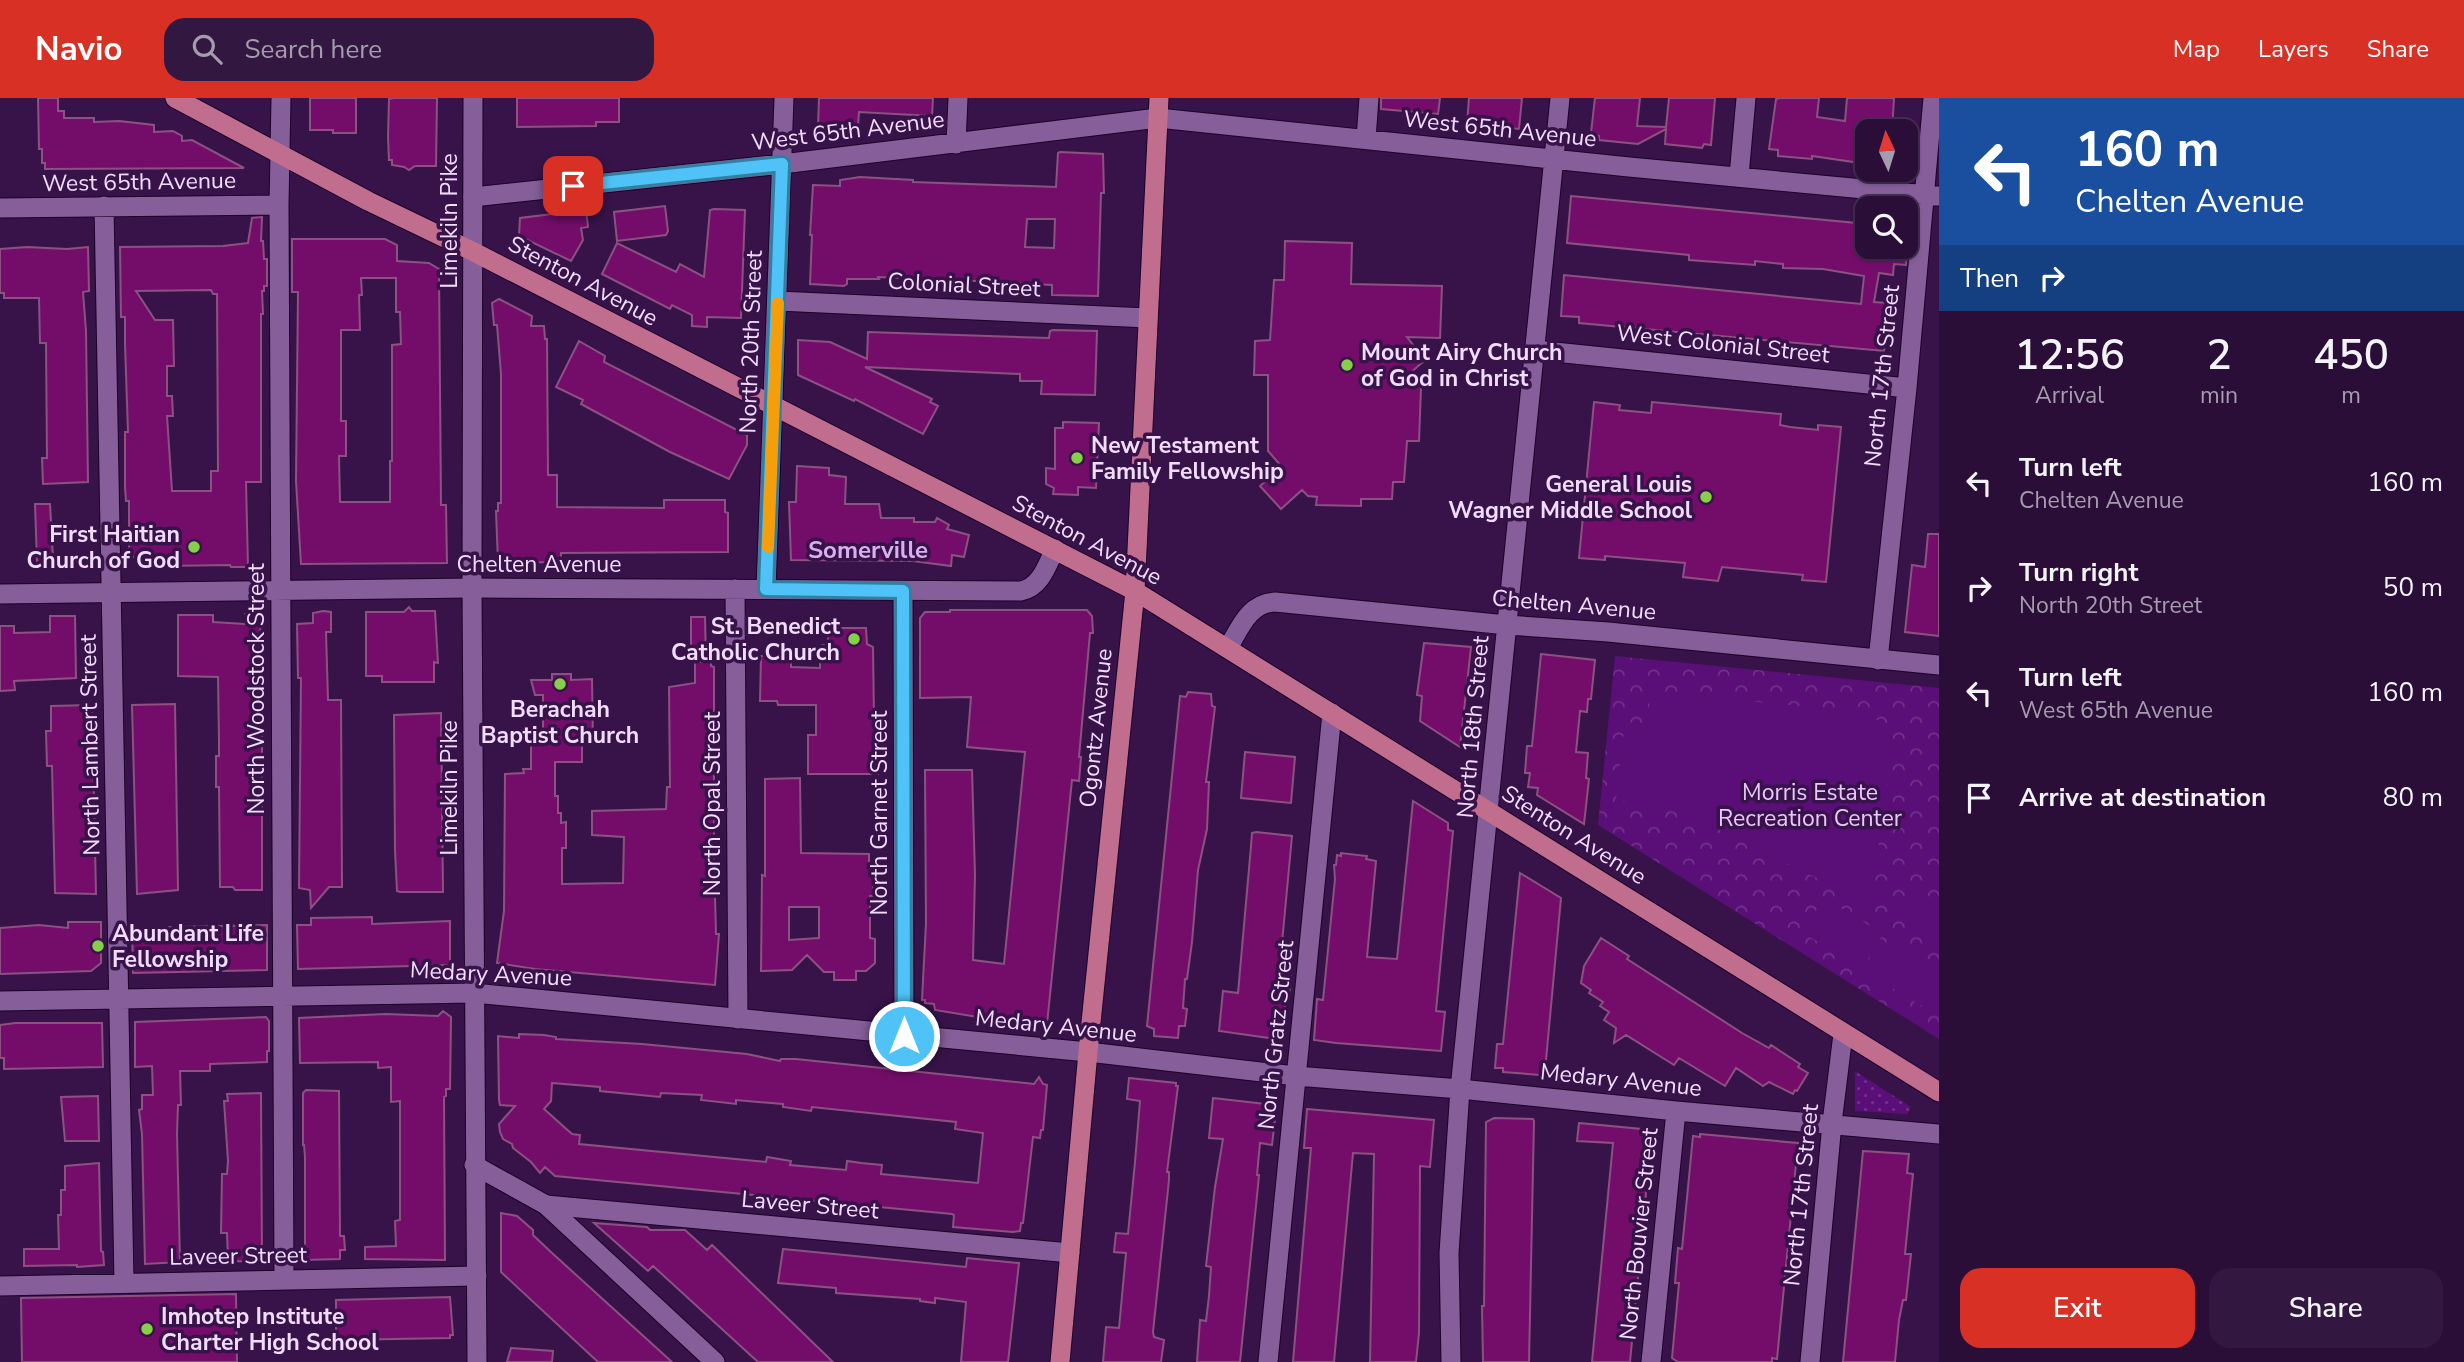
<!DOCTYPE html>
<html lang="en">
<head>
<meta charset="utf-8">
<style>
  body { margin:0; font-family:"Nunito Sans",sans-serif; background:#321740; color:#f1f3f6; height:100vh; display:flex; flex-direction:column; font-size:26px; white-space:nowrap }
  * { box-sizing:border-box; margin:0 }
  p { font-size:23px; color:#a59cae }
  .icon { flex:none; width:38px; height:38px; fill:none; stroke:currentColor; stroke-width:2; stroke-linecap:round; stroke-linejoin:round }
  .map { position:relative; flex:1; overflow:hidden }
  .sheet { display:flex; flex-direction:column; background:#2a0e38; width:525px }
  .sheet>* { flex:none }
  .banner { background:#1a4fa0; color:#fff; overflow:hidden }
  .needle { width:46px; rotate:356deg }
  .tools { position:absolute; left:1855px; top:21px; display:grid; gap:14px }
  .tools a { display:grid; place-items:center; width:63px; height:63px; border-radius:14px; background:#2a0e38; box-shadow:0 2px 5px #0004,0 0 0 2px #462e53; font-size:35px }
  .pin { position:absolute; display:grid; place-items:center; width:60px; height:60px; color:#fff; margin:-30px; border-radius:14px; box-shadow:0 4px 10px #0006 }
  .me { position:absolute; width:77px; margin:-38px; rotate:0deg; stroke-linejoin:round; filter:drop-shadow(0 0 5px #0008) }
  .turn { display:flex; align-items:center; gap:24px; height:147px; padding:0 21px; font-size:32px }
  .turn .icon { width:91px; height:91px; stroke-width:2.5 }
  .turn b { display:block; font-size:49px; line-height:60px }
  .then { display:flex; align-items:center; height:66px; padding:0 21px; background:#0003; gap:14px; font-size:26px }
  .eta { display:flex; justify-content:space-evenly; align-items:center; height:119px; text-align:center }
  .eta b { font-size:42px; font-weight:600; line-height:49px }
  .primary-button { display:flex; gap:14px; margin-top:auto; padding:14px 21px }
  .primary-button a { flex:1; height:80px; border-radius:21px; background:#d93025; color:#fff; font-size:28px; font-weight:600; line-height:80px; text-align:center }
  .primary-button a+a { background:#321740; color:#f1f3f6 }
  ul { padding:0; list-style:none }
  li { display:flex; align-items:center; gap:21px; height:105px; padding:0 21px }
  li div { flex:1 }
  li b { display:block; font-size:26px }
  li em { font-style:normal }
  header { display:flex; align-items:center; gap:42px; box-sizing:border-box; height:98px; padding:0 35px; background:#d93025; color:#fff }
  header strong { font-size:33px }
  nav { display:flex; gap:38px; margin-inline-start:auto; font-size:24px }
  .search { width:490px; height:63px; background:#321740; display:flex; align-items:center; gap:18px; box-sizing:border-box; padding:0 24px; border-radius:21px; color:#a59cae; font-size:26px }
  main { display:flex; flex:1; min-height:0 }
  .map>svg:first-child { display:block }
  .grass { fill:url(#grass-dots) }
  .park { fill:url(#park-crowns) }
  .pitch { fill:#590f77 }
  .building { fill:#740d6a; stroke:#8b5181; stroke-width:2; fill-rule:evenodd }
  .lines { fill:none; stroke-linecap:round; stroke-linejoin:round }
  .minor-casing { stroke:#1c0129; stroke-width:21 }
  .tertiary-casing { stroke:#1c0129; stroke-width:21 }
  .primary-casing { stroke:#1c0129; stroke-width:21 }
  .minor { stroke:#855e9a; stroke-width:19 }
  .tertiary { stroke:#855e9a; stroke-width:19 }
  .primary { stroke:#c16d8e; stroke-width:19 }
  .route-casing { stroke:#337fa1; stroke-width:18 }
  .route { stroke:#4fc3f7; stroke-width:12 }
  .slow { stroke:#f59e0b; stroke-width:12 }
  .poi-dot { fill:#88cf49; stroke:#38134a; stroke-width:2.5 }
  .labels { text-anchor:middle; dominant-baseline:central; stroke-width:7; stroke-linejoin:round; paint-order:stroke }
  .street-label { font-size:23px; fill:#f1dcfe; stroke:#38134a }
  .poi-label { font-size:23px; font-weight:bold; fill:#f1dcfe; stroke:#38134a; text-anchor:start }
  .park-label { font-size:23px; fill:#e8c7fb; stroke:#38134a }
  .neighbourhood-label { font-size:24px; font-weight:bold; fill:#daaff2; stroke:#38134a }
</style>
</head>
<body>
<header>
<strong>Navio</strong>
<div class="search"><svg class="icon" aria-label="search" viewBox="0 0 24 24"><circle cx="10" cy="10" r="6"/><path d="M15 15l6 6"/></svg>Search here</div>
<nav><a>Map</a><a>Layers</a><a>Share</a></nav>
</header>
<main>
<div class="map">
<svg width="1939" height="1264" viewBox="0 0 1939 1264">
  <defs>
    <pattern id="grass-dots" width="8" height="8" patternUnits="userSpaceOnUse" patternTransform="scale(1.75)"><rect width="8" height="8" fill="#590f77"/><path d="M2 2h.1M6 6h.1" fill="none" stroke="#71318b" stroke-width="1.8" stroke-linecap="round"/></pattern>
    <pattern id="park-crowns" width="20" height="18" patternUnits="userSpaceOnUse" patternTransform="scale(1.75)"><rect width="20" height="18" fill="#590f77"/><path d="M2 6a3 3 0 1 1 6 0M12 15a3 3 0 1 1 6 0" fill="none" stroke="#71318b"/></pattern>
  </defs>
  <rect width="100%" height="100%" fill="#38134a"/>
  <path class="grass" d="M1855,973L1911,1009L1907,1016L1855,1013Z"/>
  <path class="park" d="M1615,558L1939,590V941L1598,727Z"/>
  <path class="pitch" d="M1651,594L1871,615L1893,642L1870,806L1673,709L1616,702L1625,624L1647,626Z
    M1916,795L1939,810V847L1899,820Z
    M1824,800L1883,836L1862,871L1802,834Z
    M1889,840L1939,871V892L1927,911L1867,875Z"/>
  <path class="building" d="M38,0H58V13H64V20H94V24L119,23L154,27V34L173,33L182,38V43L192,42L244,70L45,71V65H42V51H39Z
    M310,0H356V35H333V32H310Z
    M394,0H437L436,68H415L409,72L404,69L392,67V62H389L388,39L389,1Z
    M517,0H619V24H596V28L517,29Z
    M819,0H933L932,18L859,14L858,29H855V32L825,30L818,29Z
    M1381,0H1440L1438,16L1381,11Z
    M1469,0H1522L1519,31L1467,26Z
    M1595,0H1640L1637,28L1666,29L1669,0H1715L1711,47L1704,46L1702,50L1665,46L1666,31L1638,46L1599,42V38L1591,35Z
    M1780,0H1819L1817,19L1845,23L1847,0H1894L1892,33H1867V66L1812,58V61L1778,58V52L1769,51L1776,1Z
    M1060,54L1103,56L1104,95H1101L1098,198L1052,197V187L956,182L878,179L879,181H847V186L844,188L810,186L812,137H810L813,87L840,88V82L860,79L913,82V84L1056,89L1058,55ZM1027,121H1055L1054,150L1025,149Z
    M1571,98L1867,126V149H1896L1895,153L1907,155L1906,167L1894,166L1893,177L1879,175L1874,204L1887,205V208L1890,209L1884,253L1579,225V219L1561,218L1564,177L1861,206L1864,178L1823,171L1783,170V166L1755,163V167L1689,162V157L1567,145Z
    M665,108L668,133L666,137L617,143L614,114Z
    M714,111L745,112L741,220L707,219V229L692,228V217L672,207L670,211L602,176L617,145L676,174L680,166L704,179L710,112Z
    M586,112L588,129L581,130L583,142L571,163L519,138L520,120Z
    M262,119L261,143H263L264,161H267V188H264V193H262L263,216H261V384H246L248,469H231L230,467L163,468L162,460L129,459V403H126L125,389V334H128L125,246V219H121L120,149L223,148L248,145L252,120ZM211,192L213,196H217L218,373H211V393H172L167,318H173L172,298H167V268H174L173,222H155L136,193Z
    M292,141H385L397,147V163L429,165L439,171L441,407H446L447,465L301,466L296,383L298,194H292ZM361,180H396V214H400L401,246L392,247V363H390V404H340L339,358H346V323H341V232H360L359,197H362Z
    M1285,143L1352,145L1351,186L1442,188L1440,240L1407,239L1425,262L1409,276L1421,290L1419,343H1407L1404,384H1393L1392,401H1361V408L1316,407L1317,399L1308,398L1302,392L1281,411L1260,388L1282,369L1268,353V277H1254L1255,243L1270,242L1274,182H1284Z
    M27,149L67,151L88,149L89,193L83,194L86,233L88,384L43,386L42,360H47L46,245H40L39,200H4V195H0V151Z
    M499,201L532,218L531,228H544L545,241H547L548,377H557V409L664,410V402H725V414L728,415V454L561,455V464L498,465L496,413H498V405H501V276L497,227H494L492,205Z
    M1053,232L1097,233L1095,297L1041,296L1042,283H1020V276L865,269L932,301L930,304L938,308L923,336L855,301L854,303L798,277V242L830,244L867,261L868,234L1049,240L1050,233Z
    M579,243L605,258L604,264L747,337V347L729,381L670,354L581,306L583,302L556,289Z
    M1594,304L1620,307L1619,312L1651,315L1652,304L1781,316L1780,327L1790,329L1818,332V327L1841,329L1826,484L1802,482L1803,477L1722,469L1718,483L1683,479L1685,465L1605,458V462L1579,460Z
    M1063,324L1099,325L1096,390L1078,389V397L1053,396L1054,390L1046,386V370L1055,371V330H1063Z
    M797,368L829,370V377L846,379L845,406H879L881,420H914V424H935L937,420L949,427L947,431L969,437L964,459L952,457L951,468L913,463L791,462L789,404H796Z
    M35,406H50L53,459L37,464Z
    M1928,436H1939V538L1905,534L1912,467L1925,469Z
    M409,509L412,513H435L438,565L434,564V584H382V578H366V514H404Z
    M950,512H1087L1092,518L1093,535H1090L1079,659H1081L1079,683L1072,682L1047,926L1002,923L935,912L934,906L925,905V902H922L926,825L925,672H972L975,777L973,862L1004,866L1025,654L967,649L971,599L920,600V520L925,514H950Z
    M323,513L331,514V534H326L328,602H341L342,789H329L311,810L310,792L299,790L301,580H298L297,526L313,525V515Z
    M245,516H259L262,546V792H235L233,789H220L219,689H216V658H219V643L218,579L178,578V517H213V524L245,526Z
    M50,518H75L76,580L14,583L15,592L0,593V528H14V535L50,534Z
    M691,519H705L706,563H711V568L714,569V760L716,836H719L715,887L535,871L497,865L504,813L505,676L524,675L523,671H531V638H534L535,634H543V597H535L531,582H552V576H571V582L592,581L593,644H582V664H555V698H558V715H561V725L566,724V750H562V786L623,785L624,739L592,737V713L666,711L667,689H670L669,589L695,585V564H704L691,553Z
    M828,530H866L867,546L873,549L874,621H878V676H808V637H816V607H778L777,603H760L761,558H791V569L820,570V550H822V547H828Z
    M1424,545L1471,549L1460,649L1420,623L1422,598L1417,597Z
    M1541,556L1595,562L1591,601H1588L1587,614L1580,613L1576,654L1588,655L1586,680L1589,681L1584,726L1537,697L1538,690L1528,689L1530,675H1525L1527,648H1532Z
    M1188,594L1211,596L1212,608L1215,609L1206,684H1209L1207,731L1198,772L1192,844L1187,881H1185L1183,910L1187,911L1185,928H1179L1178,940L1154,938V931L1147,928L1180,598L1186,599Z
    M175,606L178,792L137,796L132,607Z
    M92,607L96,796L55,795L52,668H47L46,633H51V608Z
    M441,615L443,794H400L397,793L395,752L394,617Z
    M1245,654L1295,659L1291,705L1241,700Z
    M800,680L801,755L869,756V766H875V788H873V798H870V840L875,841V865L866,873H856V882H834V874H824L807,857L792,872L761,873L762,777L765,778V681ZM789,809H819V840L789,842Z
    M1413,703L1448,725V732L1453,733L1436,913L1445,914L1441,953L1336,945L1314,942L1317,901L1323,902L1335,781L1334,767H1336L1337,757L1341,758V755L1367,758L1366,761L1376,763L1367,859L1397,861Z
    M1256,734L1292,738L1279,877L1291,878L1289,899L1286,898L1282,939L1269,940L1219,933L1223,893L1238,895L1251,748L1252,735Z
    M1520,775L1561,800L1545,973H1541L1540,977L1503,974V970H1495L1497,946H1503Z
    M372,819V826L450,823V867L298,871L297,827H311V820Z
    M68,824H101V865L91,873L0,876V830L39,827L68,830Z
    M267,827V872L133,875L132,830Z
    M1601,840L1629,858L1627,861L1742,935L1769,950L1771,947L1800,966L1798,969L1808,975L1797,993L1795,992L1793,996L1769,984L1763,988L1736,970L1725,988L1679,960L1674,967L1626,937L1614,945L1616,930L1604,922L1609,914L1600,908L1603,904L1589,895L1591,892L1581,885L1584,868Z
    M443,913L451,919L450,991H446V998L444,999L445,1162L365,1161V1149L396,1148L395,1123L400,1122V1003L391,1004V969L378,970V964L300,965L299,920L386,916L438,918Z
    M266,919L269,923V953H267V964L210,966V973H180L181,1007H178L177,1036L180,1164L145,1166L142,1036L139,1012L142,1011V997H153L152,968L135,969V924Z
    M15,925H102L103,969L4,971V960H0V927Z
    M519,936L544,937L556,939V941L642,946L747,956L780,963L781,961H796L1034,986L1039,979L1043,986L1047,987L1043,1032H1041L1040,1040L1033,1039L1023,1125H1021L1020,1133L1013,1134L953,1129L954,1117L952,1116L555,1078L545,1069L540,1075L531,1064L513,1050L512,1046L503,1041L500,1034L499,1026L515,1008L500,1007L499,1002L498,938L519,940ZM552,985L600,989V993L660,999L661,995L702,997L701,1002L736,1006V1002L783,1006V1009L811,1013L812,1009L956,1024L955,1031L983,1035L978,1085L881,1076L882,1067L861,1065L847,1063L846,1072L790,1067L791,1063L767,1059L766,1064L579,1046L580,1037L572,1036L544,1011L551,1003Z
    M1129,980L1176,985V988H1178L1167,1074H1169V1082L1153,1234L1154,1239L1164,1242L1161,1264H1103L1106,1229L1119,1230L1126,1155L1114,1154L1116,1135L1128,1136L1135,1064L1140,1003L1127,1001Z
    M306,992L339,993L340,1138H344L345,1152H340V1161L305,1162V1059L304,1047H303V995Z
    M261,995L262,1164L228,1163L227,1135H221L222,1076H227L228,1063L224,1003H228L227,996Z
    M98,998L99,1043H65L61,999Z
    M1213,1000L1275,1007L1276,1012L1272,1047L1260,1045L1257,1077H1259L1258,1088L1240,1264H1197L1200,1222L1206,1223L1209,1198L1211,1169L1206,1168L1215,1089L1223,1041L1209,1040Z
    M1307,1011L1434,1022L1430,1069L1420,1068L1419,1235L1416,1264H1370L1374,1056L1353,1055L1334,1264H1293L1311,1050H1304Z
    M1494,1020L1533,1021L1534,1023L1529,1264H1483L1482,1208H1484L1486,1024Z
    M1579,1025L1652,1032L1630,1264H1592L1613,1045L1577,1043Z
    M1700,1036L1798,1045L1777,1261L1772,1260V1264H1678L1672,1260L1679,1185H1675L1678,1150L1682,1151L1693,1038L1700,1039Z
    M1863,1053L1909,1056L1907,1075L1913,1076L1905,1156H1911L1906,1202H1903L1899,1222L1895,1264H1843Z
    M99,1065L101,1153L103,1154L104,1167L77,1169V1167L24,1168V1151H59L58,1117H61V1092H65V1068Z
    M501,1115L517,1118L533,1132V1137L552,1155L672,1264H598L501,1174Z
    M594,1125L647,1129L650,1132H685L707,1152L712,1147L833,1264H758L653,1168L648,1173Z
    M783,1151L966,1169L967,1160L1019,1165L1008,1264H961L966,1204L935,1200V1205L920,1203V1201L836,1195V1190L778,1185Z
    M236,1196L237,1264H22L21,1200Z
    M450,1199L453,1237H450V1240L339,1242V1239H336V1202Z
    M511,1250L553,1253L552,1264H507Z"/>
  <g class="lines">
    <defs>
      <path id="minor" d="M281,0L279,107L284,1181
        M1366,41L1369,0
        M956,46L958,0
        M1739,78L1746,0
        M473,99L782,66L1158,20L1629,69L1939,98
        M104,108L124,1185
        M0,110L279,107
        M778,203L1148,220
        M1535,252L1907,290
        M735,491L738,921
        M766,491L784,0
        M903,493L904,938
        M0,496L472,490L1021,493C1041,489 1047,467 1055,451
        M1228,550C1240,530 1249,505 1275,504L1507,527L1608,534L1939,567
        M1878,562L1907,290L1933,0
        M0,903L474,895L1088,954L1296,978L1460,991L1676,1013L1939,1036
        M546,1107L1070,1155
        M0,1188L477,1178
        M1268,1264L1332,615
        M1451,1264L1449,1155L1460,991L1560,0
        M1651,1264L1676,1013
        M1810,1264L1832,1025L1843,936"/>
      <path id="tertiary" d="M473,0L472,490L477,1264
        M474,1067L546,1107L715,1264"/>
      <path id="primary" d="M175,0L368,103L474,154L1135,493L1939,994
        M1060,1264L1088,954L1135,493L1159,0"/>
    </defs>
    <use href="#minor" class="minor-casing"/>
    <use href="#tertiary" class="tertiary-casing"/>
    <use href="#primary" class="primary-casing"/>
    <use href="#minor" class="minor"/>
    <use href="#tertiary" class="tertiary"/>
    <use href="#primary" class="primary"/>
  </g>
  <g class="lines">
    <defs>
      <path id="route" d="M573,88L782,66L766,491L903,493L904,938"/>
    </defs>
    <use href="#route" class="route-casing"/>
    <use href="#route" class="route"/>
    <path class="slow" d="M768,449L778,205"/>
  </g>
  <g class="poi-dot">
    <circle cx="1347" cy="267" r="7"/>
    <circle cx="1077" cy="360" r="7"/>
    <circle cx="1706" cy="399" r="7"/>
    <circle cx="194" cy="449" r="7"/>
    <circle cx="854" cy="541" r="7"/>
    <circle cx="560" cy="586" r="7"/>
    <circle cx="98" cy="848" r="7"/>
    <circle cx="147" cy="1231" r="7"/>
  </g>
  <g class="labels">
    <g class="street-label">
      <text transform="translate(1500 31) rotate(6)">West 65th Avenue</text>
      <text transform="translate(848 33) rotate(-7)">West 65th Avenue</text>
      <text transform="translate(139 84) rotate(-1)">West 65th Avenue</text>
      <text transform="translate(449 123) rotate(-90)">Limekiln Pike</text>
      <text transform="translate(583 183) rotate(28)">Stenton Avenue</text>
      <text transform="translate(964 187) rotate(3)">Colonial Street</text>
      <text transform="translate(751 244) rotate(-88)">North 20th Street</text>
      <text transform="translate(1723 246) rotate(6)">West Colonial Street</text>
      <text transform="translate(1882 278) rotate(-84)">North 17th Street</text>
      <text transform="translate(1087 442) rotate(28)">Stenton Avenue</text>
      <text x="539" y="466">Chelten Avenue</text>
      <text transform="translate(1574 507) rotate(5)">Chelten Avenue</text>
      <text transform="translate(256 591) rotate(-90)">North Woodstock Street</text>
      <text transform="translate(1473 629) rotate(-85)">North 18th Street</text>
      <text transform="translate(1096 630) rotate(-84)">Ogontz Avenue</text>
      <text transform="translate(90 647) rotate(-91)">North Lambert Street</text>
      <text transform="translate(449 690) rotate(-90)">Limekiln Pike</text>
      <text transform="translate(712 706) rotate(-90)">North Opal Street</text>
      <text transform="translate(879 715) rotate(-90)">North Garnet Street</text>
      <text transform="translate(1574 737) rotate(32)">Stenton Avenue</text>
      <text transform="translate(491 876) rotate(3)">Medary Avenue</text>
      <text transform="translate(1056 928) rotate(6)">Medary Avenue</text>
      <text transform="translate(1276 937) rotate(-84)">North Gratz Street</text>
      <text transform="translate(1621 982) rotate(6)">Medary Avenue</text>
      <text transform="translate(1801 1097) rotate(-84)">North 17th Street</text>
      <text transform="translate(810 1107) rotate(5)">Laveer Street</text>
      <text transform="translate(1639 1136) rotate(-84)">North Bouvier Street</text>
      <text transform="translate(238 1158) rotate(-1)">Laveer Street</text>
    </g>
    <g class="poi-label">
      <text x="1361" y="254">Mount Airy Church<tspan x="1361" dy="26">of God in Christ</tspan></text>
      <text x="1091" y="347">New Testament<tspan x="1091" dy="26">Family Fellowship</tspan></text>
      <text x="1692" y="386" text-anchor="end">General Louis<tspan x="1692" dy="26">Wagner Middle School</tspan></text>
      <text x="180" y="436" text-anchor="end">First Haitian<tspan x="180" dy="26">Church of God</tspan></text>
      <text x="840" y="528" text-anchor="end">St. Benedict<tspan x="840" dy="26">Catholic Church</tspan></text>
      <text x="560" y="611" text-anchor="middle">Berachah<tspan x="560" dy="26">Baptist Church</tspan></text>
      <text x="112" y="835">Abundant Life<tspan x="112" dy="26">Fellowship</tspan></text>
      <text x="161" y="1218">Imhotep Institute<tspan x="161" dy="26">Charter High School</tspan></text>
    </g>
    <g class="park-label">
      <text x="1810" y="694">Morris Estate<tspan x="1810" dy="26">Recreation Center</tspan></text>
    </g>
    <g class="neighbourhood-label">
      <text x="868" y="452">Somerville</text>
    </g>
  </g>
</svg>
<div class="tools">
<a><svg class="needle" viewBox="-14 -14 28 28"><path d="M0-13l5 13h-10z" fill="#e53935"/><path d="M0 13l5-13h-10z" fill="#a59cae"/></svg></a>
<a><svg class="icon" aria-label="search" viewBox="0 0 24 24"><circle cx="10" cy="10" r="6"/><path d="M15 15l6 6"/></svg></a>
</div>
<div class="pin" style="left:573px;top:88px;background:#d93025"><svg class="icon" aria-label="arrive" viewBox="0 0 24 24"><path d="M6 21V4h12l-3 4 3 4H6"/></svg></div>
<svg class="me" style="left:904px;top:938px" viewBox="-20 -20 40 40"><circle r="17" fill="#4fc3f7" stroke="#fff" stroke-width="3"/><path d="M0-11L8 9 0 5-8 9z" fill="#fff"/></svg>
</div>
<section class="sheet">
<div class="banner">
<div class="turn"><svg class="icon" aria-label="left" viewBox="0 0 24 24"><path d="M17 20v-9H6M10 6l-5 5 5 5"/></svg><div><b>160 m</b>Chelten Avenue</div></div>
<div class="then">Then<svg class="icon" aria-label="right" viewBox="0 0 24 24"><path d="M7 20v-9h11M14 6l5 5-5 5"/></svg></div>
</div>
<div class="eta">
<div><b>12:56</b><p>Arrival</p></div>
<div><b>2</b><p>min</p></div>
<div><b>450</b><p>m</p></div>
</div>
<ul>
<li><svg class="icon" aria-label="left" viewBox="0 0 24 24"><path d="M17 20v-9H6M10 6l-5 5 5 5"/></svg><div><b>Turn left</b><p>Chelten Avenue</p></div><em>160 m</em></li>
<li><svg class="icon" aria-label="right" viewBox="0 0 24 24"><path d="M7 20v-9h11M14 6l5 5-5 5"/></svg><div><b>Turn right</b><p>North 20th Street</p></div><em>50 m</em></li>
<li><svg class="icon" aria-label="left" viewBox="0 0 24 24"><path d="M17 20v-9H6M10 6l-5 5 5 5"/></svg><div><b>Turn left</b><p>West 65th Avenue</p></div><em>160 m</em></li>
<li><svg class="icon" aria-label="arrive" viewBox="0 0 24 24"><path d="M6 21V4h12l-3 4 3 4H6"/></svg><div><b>Arrive at destination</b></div><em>80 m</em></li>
</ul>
<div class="primary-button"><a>Exit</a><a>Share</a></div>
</section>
</main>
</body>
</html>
